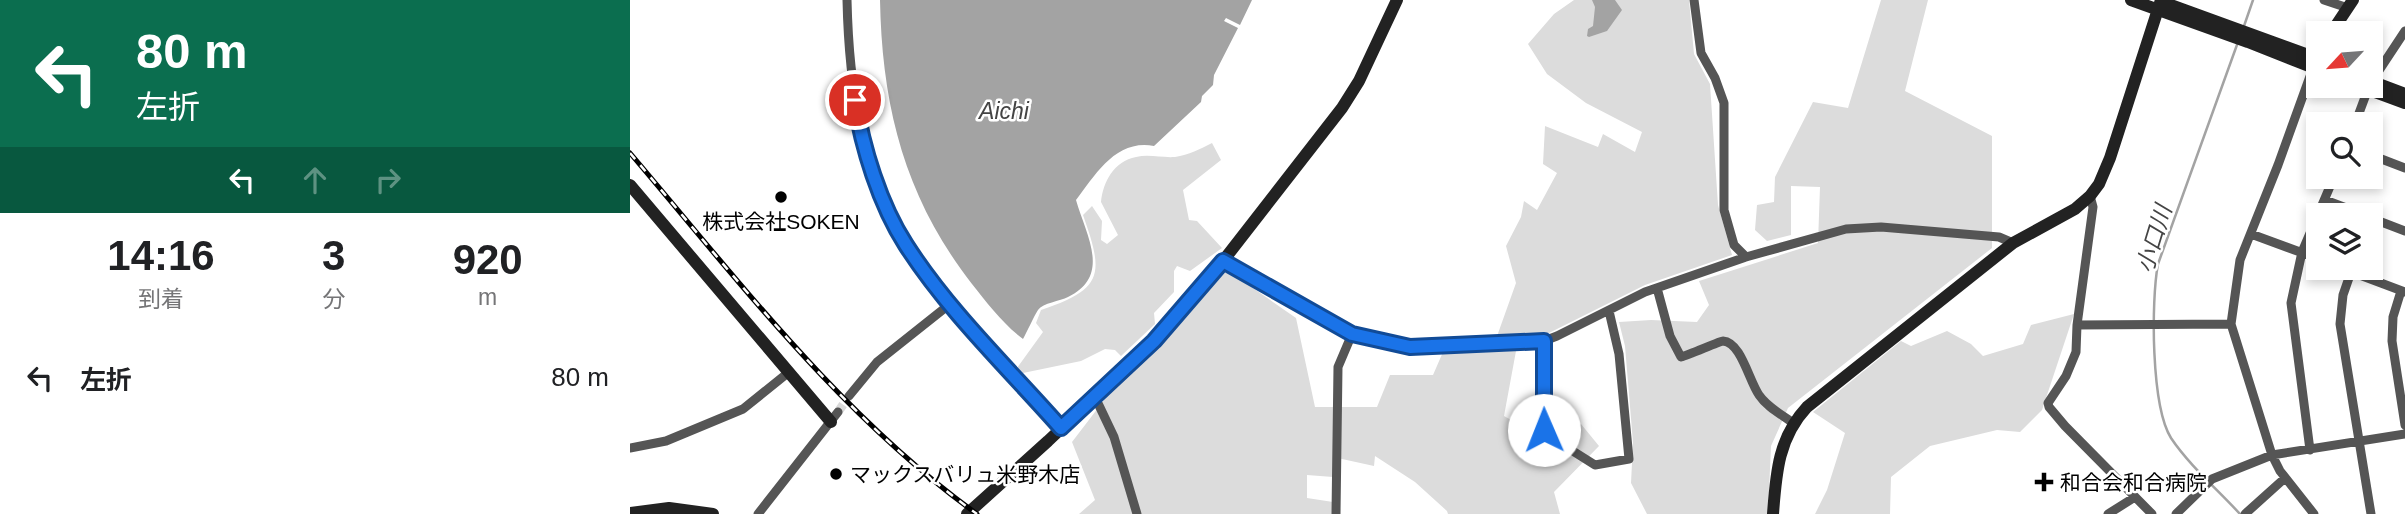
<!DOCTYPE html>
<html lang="ja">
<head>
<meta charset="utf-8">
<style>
  body { margin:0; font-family:Arial,"Noto Sans JP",sans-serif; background:#f2f2f2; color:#202124; height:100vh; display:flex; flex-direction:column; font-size:26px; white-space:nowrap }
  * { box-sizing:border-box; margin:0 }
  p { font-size:23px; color:#757577 }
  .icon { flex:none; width:38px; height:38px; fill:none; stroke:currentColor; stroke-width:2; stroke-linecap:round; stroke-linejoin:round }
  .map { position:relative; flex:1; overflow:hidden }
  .drawer { display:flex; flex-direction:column; background:#fff; width:630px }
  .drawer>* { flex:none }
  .hud { background:#0b6e4f; color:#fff; overflow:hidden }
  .needle { width:46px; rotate:244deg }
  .tools { position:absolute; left:1676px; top:21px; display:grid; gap:14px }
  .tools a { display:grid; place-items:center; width:77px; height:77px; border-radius:0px; background:#fff; box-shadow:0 4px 10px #0003; font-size:35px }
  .pin { position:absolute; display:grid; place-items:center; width:60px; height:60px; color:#fff; margin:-30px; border:4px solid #fff; border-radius:50%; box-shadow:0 2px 7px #0007 }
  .me { position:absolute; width:77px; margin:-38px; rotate:359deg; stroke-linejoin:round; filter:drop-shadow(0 0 5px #0008) }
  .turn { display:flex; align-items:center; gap:24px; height:147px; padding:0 21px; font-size:32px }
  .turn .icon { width:91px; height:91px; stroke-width:2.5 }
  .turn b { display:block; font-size:49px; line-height:60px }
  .lanes { display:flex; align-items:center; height:66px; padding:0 21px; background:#0003; justify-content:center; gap:35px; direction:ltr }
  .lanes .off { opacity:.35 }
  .eta { display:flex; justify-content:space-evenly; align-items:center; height:119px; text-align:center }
  .eta b { font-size:42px; font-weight:800; line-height:49px }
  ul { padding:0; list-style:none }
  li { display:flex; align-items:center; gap:21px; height:91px; padding:0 21px }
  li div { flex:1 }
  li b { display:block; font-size:26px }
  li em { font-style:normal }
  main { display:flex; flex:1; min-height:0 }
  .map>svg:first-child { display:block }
  .green { fill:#dcdcdc }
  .water { fill:#a3a3a3 }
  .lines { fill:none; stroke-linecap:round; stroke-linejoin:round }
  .stream { stroke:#a3a3a3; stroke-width:2.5 }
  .street-tunnel { stroke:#d9d9d9; stroke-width:9; stroke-dasharray:9 4.5; stroke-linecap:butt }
  .street { stroke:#555; stroke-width:9 }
  .secondary { stroke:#222; stroke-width:12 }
  .rail-casing { stroke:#000; stroke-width:5 }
  .rail { stroke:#fff; stroke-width:2.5; stroke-dasharray:8; stroke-linecap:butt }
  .route-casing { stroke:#114b97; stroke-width:18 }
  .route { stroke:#1a73e8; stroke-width:12 }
  .poi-dot { fill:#000; stroke:#fff; stroke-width:2.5 }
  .labels { text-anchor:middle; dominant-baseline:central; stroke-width:5; stroke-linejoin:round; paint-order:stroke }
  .poi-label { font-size:21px; fill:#000; stroke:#fff; text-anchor:start }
  .water-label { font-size:23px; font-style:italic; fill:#444; stroke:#fff }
</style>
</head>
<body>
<main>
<section class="drawer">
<div class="hud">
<div class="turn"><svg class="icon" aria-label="left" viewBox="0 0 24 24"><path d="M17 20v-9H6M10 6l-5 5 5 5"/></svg><div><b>80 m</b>左折</div></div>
<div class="lanes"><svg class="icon" aria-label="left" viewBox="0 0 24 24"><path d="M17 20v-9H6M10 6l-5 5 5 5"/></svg><svg class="icon off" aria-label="ahead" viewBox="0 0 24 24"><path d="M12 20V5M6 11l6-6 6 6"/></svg><svg class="icon off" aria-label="right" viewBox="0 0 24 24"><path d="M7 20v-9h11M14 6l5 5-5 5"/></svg></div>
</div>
<div class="eta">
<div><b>14:16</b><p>到着</p></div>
<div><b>3</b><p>分</p></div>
<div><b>920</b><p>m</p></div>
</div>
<ul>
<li><svg class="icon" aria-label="left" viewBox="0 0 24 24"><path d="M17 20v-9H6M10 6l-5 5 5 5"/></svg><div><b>左折</b></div><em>80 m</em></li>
</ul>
</section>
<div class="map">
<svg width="1775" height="514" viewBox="0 0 1775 514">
  <rect width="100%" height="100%" fill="#fff"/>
  <path class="green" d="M944,0H1059L1064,54L1080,84L1088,205L1102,255L1015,285L917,334L866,339L886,283L876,246L891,217L894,201L907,210L927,173L913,164L915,126L968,147L973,134L1005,152L1012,132L956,103L917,74L898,44L924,14Z
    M1251,0H1298L1275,91L1362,136V248L1158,408L1141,446L1138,514H1017L1001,483L1003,443L995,346L989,322L1021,320L1067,322L1079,305L1069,281L1188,243L1190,187L1161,186V235L1137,241L1125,230L1127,205L1144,202L1145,177L1183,102L1218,108Z
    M582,143L591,160L553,190L559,220L567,221L592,248L560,271L547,266L544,271V292L524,313L525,324L491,356L485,350L475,349L451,361L393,373L387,368L413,332L406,323L411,310C474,289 474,274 453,215L462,206L472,221L471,240L477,244L488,235L471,202C473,182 484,161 506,157C519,154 532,158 545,157C559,155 570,149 582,143Z
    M597,270L666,318L685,407H747L760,375H803L813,352L886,351L874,416L928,446L951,424L969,446L924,492L930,514H818L817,511L785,482L745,456L744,466L703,457V477L677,475V498L703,502L704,514H449L465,500L442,442L478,395L539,335Z
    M1444,314L1412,410L1390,432L1367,430L1300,446L1261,477L1260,514H1185L1197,490L1215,433L1183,412L1271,341L1281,346L1317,331L1341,344L1353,356L1393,344L1401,325Z"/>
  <path class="water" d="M250,0H622L610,25L596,18L594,21L608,28L584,75L583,85L572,96L571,102L524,146C486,139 466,174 446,200C456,235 482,276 438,297C430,301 413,303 408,310C404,316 397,332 393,339C373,324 357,303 342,284C275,198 252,107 250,0Z
    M962,0H985L992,10L977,31L959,37L957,36L958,29L963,26L965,7Z"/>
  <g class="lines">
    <path class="stream" d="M1614,26L1623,0
      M1608,42L1528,264C1521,301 1521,406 1541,438C1559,465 1588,490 1610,514"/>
    <path class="street-tunnel" d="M208,412L219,396"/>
    <path class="street" d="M217,0C219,89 231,161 273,241C291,273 318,302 342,329C372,362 402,395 431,428
      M1064,0L1071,53L1085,78L1094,103V210L1104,245L1116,257
      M1694,0L1718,8
      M1683,68L1648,165L1610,260L1601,324L1642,455L1650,471L1684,514
      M1742,81L1775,31
      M1725,124L1738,89
      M1741,155L1775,168
      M1460,196L1463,207L1447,325L1446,352L1436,376L1418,403L1419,407L1435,426L1522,514
      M1695,200L1735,215
      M1741,218L1775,231
      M1621,234L1689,259
      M593,261L722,334L780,347L890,344L914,341L927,336L1015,292L1116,257L1216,229L1251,227L1369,237L1383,243
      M1711,268L1775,292
      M1721,272L1713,295L1710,324L1741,514
      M1027,288L1040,336L1051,357C1059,355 1090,341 1093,341C1111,342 1119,381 1129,395C1137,407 1151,414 1163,423
      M1771,291L1763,317L1762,341L1775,425
      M1447,325L1601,324
      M914,341V431L919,436L965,465L999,459L989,354L979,311
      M219,396L247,362L320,304
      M465,397L484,437L507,514
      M0,448L36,441L113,409L159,372
      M1680,450L1661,303L1672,252L1704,177
      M128,514L208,412
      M706,514L708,367L722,334
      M1478,514L1505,497
      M1546,514L1582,479L1642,455L1775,434
      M1615,514L1655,478"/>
    <path class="secondary" d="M1501,0L1618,42L1689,70
      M1538,4L1689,59
      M1701,33L1723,0
      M1741,81L1775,94
      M1729,86L1775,103
      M0,185L201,422
      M0,513L39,508L83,514
      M337,514L418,441L524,341L593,261L712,108L729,81L767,0
      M1143,514C1146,474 1148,438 1177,407L1383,243L1445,209L1460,196L1469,184L1480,158L1531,0"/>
    <defs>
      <path id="rail" d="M0,153C108,280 211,416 347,514"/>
    </defs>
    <use href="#rail" class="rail-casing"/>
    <use href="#rail" class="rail"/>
  </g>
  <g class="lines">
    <defs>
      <path id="route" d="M225,100C232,147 250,205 276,245C319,312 379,369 431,428L524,341L593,261L722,334L780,347L914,341V430"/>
    </defs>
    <use href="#route" class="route-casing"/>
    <use href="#route" class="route"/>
  </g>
  <g class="poi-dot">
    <circle cx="151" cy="197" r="7"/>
    <circle cx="206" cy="474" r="7"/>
    <path d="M1410.5 471.5h7v7h7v7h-7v7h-7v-7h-7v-7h7z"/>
  </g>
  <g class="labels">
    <g class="poi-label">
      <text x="151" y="221" text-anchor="middle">株式会社SOKEN</text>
      <text x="220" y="474">マックスバリュ米野木店</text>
      <text x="1430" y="482">和合会和合病院</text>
    </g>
    <g class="water-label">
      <text x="374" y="111">Aichi</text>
      <text transform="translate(1524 239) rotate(-73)">小口川</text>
    </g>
  </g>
</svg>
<div class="tools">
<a><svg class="needle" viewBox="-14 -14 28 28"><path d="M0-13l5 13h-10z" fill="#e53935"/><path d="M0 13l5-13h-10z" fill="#757577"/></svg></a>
<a><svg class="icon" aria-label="search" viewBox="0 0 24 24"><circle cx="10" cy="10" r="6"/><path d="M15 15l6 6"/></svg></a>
<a><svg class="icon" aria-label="layers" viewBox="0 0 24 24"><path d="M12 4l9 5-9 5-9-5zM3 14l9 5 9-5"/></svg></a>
</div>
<div class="pin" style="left:225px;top:100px;background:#d93025"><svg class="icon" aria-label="arrive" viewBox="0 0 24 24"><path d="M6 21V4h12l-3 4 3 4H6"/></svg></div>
<svg class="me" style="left:914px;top:430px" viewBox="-20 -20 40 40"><circle r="19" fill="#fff"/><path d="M0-13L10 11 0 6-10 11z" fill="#1a73e8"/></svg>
</div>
</main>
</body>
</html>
